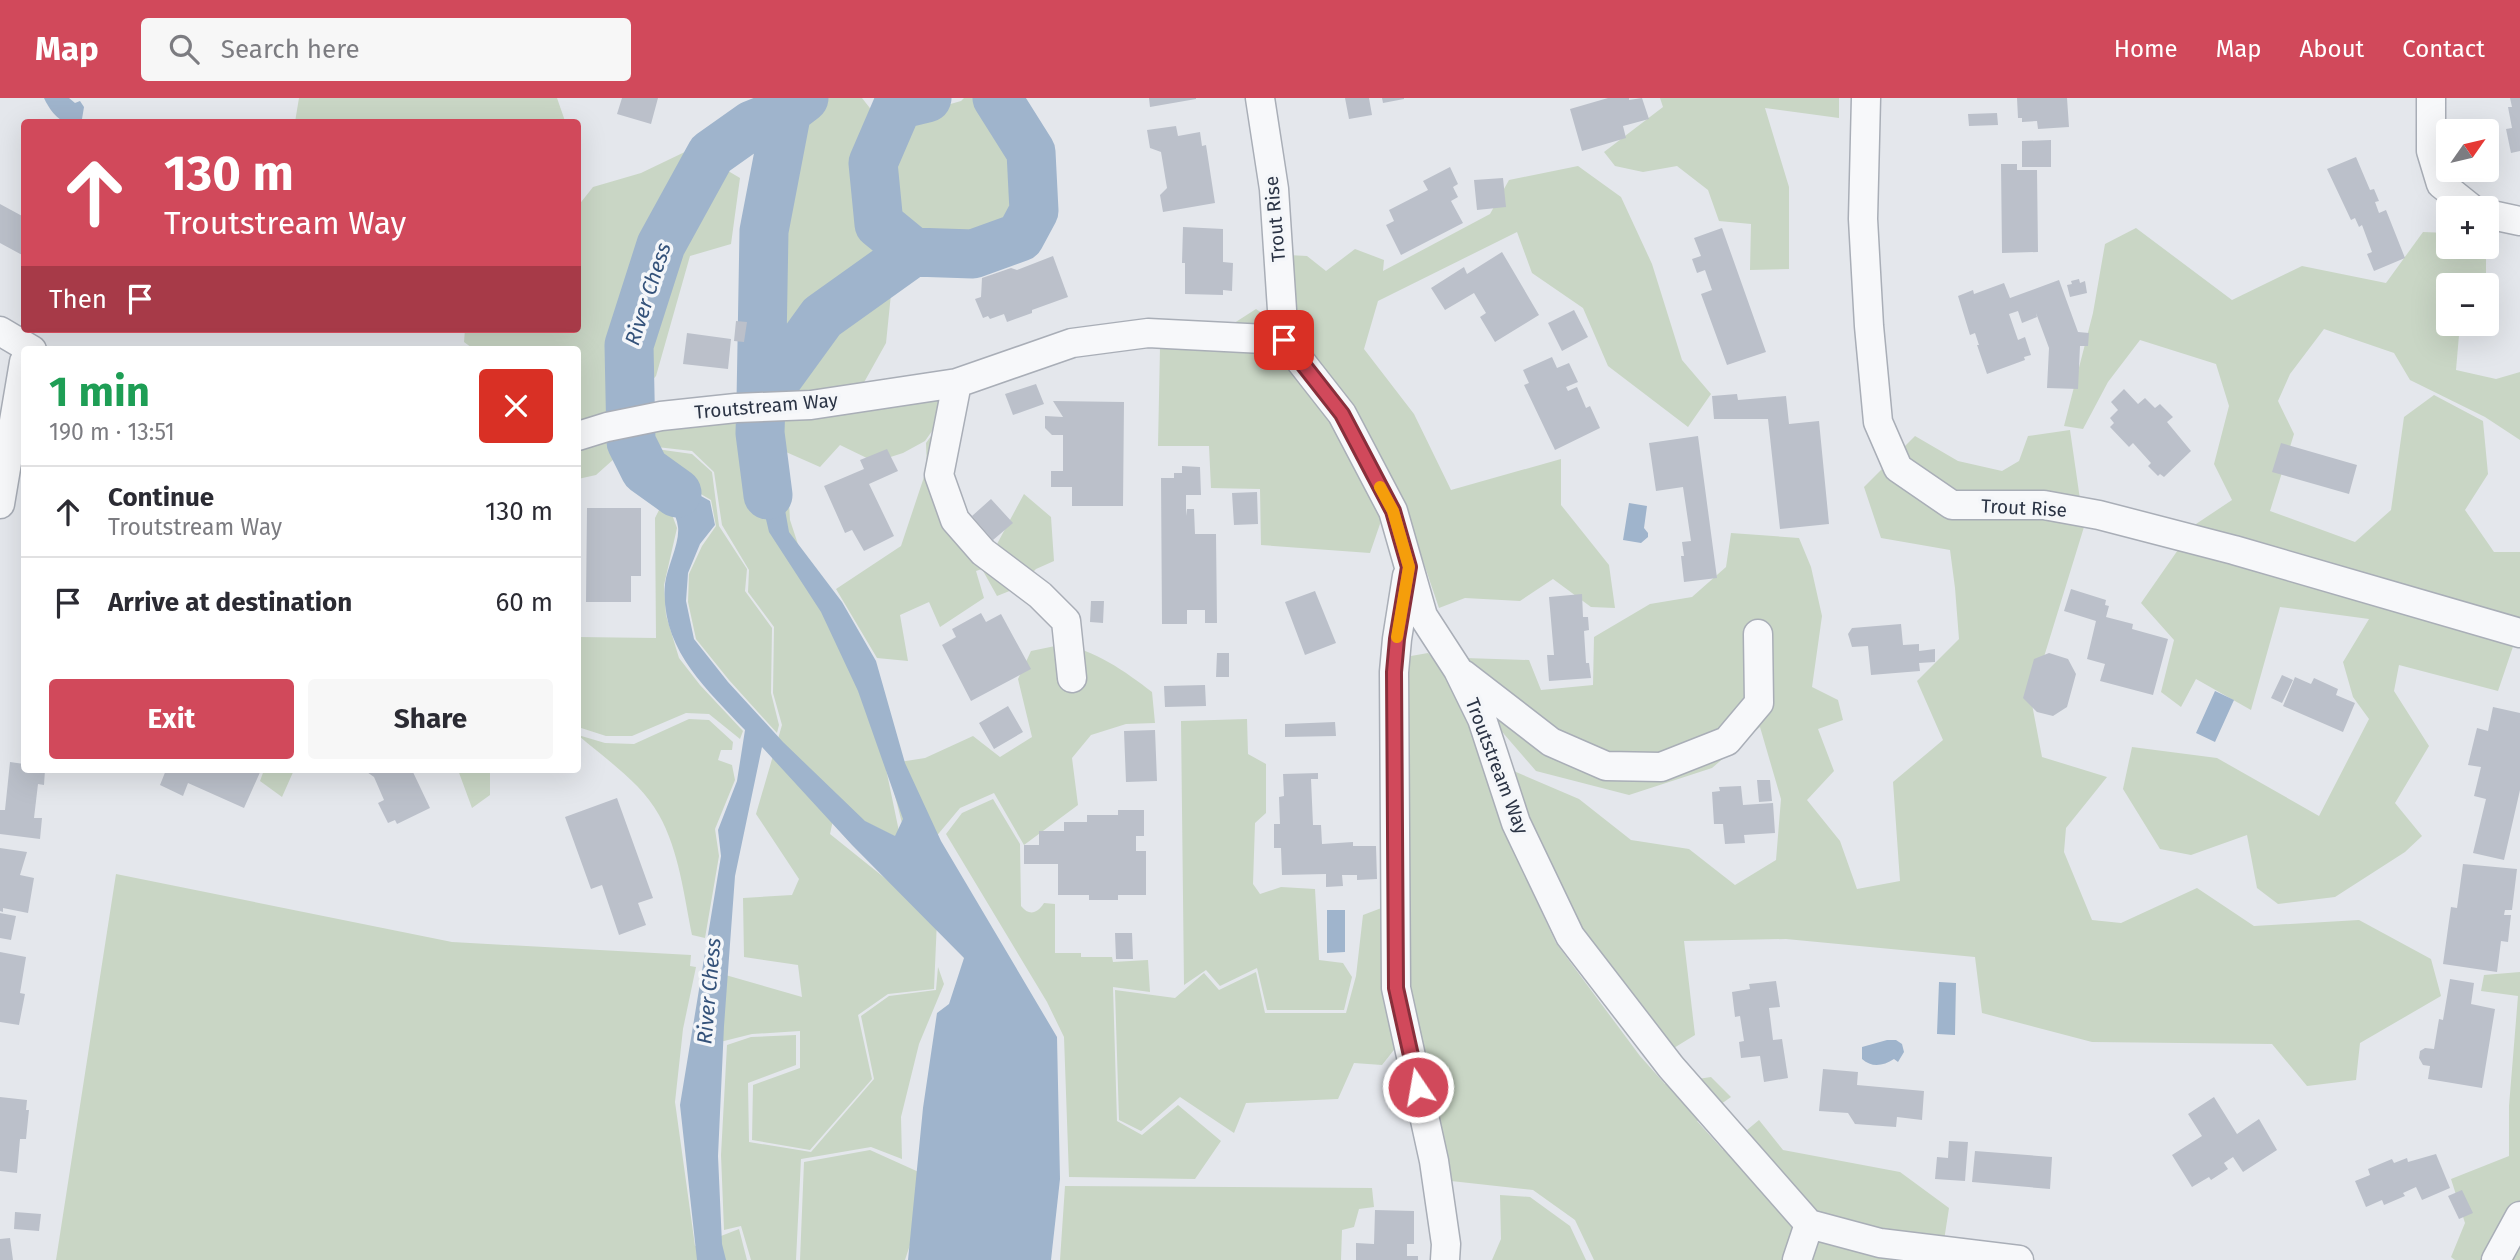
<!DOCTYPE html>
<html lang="en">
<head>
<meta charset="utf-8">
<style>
  body { margin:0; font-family:"Fira Sans",sans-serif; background:#f7f7f7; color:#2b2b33; height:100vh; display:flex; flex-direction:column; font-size:26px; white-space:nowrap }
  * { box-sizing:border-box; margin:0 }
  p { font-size:23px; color:#7c7c81 }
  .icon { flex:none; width:38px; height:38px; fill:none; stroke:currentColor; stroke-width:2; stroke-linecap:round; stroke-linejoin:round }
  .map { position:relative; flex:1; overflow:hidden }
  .details { position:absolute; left:21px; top:248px; width:560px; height:427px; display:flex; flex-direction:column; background:#fff; border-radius:7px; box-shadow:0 7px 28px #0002 }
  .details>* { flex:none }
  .guide { position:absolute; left:21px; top:21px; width:560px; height:214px; border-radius:7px; box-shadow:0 7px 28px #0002; background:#d1495b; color:#fff; overflow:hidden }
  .needle { width:46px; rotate:56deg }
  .tools { position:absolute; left:2436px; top:21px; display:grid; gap:14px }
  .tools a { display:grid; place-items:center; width:63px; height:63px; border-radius:7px; background:#fff; box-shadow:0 7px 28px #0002; font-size:35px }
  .pin { position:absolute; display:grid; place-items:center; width:60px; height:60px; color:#fff; margin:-30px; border-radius:14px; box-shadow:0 4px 10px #0006 }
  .me { position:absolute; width:77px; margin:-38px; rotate:348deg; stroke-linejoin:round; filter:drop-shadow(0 0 5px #0008) }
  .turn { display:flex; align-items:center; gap:24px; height:147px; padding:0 28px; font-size:32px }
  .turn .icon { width:91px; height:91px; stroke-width:2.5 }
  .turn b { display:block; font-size:49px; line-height:60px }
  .then { display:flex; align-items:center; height:66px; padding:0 28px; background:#0003; gap:14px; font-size:26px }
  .round { display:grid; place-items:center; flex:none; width:74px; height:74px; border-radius:7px; background:#f7f7f7 }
  .summary { display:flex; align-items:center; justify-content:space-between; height:119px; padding:0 28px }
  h1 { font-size:42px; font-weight:700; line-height:52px; color:#1e9e55 }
  .primary-button { display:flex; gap:14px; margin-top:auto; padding:14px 28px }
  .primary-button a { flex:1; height:80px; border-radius:7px; background:#d1495b; color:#fff; font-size:28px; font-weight:700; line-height:80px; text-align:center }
  .primary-button a+a { background:#f7f7f7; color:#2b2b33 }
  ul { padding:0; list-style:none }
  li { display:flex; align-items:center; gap:21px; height:91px; padding:0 28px; border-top:2px solid #e1e1e2 }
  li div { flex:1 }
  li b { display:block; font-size:26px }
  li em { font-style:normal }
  header { display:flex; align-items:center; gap:42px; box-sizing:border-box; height:98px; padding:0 35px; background:#d1495b; color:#fff }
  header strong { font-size:33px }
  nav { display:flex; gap:38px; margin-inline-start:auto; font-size:24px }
  .search { width:490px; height:63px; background:#f7f7f7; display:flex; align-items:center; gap:18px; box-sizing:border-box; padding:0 24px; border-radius:7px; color:#7c7c81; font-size:26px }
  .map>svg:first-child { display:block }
  .green { fill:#c9d6c5 }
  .water { fill:#9fb4cc }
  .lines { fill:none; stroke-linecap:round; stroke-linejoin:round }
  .river { stroke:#9fb4cc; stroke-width:49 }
  .building { fill:#bbc0ca }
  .minor-casing { stroke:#a9aeb7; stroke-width:31 }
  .minor { stroke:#f7f8fa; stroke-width:28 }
  .route-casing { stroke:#882f3b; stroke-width:18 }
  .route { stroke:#d1495b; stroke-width:12 }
  .slow { stroke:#f59e0b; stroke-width:12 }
  .labels { text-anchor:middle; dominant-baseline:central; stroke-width:7; stroke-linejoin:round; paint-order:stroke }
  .street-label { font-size:19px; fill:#2b3445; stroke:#f4f6f9 }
  .water-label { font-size:21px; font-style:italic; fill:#34527a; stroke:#f4f6f9 }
</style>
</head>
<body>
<header>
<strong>Map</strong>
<div class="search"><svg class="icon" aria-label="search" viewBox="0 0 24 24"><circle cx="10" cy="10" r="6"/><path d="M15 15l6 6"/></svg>Search here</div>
<nav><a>Home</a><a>Map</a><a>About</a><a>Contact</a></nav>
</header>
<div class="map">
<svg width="2520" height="1162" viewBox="0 0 2520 1162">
  <rect width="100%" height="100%" fill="#e4e7ec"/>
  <path class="green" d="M299,0H557L565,23L295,24Z
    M757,0H862L880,23L857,72L868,134L895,157L886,245L862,288L782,299L778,219L779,150L799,26Z
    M964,0H987L1005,23L1020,73L1022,108L1013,129L967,147L919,144L886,117L883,67L899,28L919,15L961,3Z
    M1660,0H1839V20L1765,10L1789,89V171L1750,172L1751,126L1719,123L1708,92L1677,68L1643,74L1615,68L1604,54L1663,9Z
    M691,51L740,80L731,146L690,158L656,278L623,314L624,352L596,377L578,381V252H475L464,244L465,231H578V108L593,89L641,75Z
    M1578,68L1621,99L1652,166L1682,262L1711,296L1688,329L1608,268L1583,210L1532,175L1517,134L1378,203L1364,251L1414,316L1451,392L1561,361V407L1609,467L1615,510L1591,509L1553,481L1520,503L1465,500L1439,510L1406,413L1381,410L1380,426L1370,455L1261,447L1260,391L1211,390L1209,348H1158L1160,249L1200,247L1256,211L1295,238L1288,157L1307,158L1326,173L1355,151L1384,162L1383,173L1490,116L1509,82Z
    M2136,130L2232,202L2302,168L2386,185L2423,134L2448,135V149H2486V187H2448V226H2466L2459,237L2456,272L2496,281L2520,274V342L2485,319L2410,282L2394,255L2324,231L2290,276L2278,303L2294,336L2270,413L2355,444L2391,412L2404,319L2434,297L2483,323L2488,376L2465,412L2494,454H2520V528L2498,593L2399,567L2394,593L2429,648L2395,705L2422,738L2405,754L2335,799L2278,806L2257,790L2247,737L2191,757L2160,751L2123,691L2132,649L2217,660L2319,718L2369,621L2353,599L2343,564L2369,521L2280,509L2251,612L2196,581L2181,609L2161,594L2174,542L2141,505L2196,426L2232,402L2214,366L2229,308L2216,266L2140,242L2108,284L2083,331L2064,328L2093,215L2105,146Z
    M942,296L944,316L925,343L903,355L875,364L840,347L820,369L786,354L790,422L814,495L879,637L902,748L836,708L830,736L937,822L934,891L888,896L858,917L872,981L810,1052L752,1042L753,987L800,970V933L752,936L712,946L722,876L802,899L798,867L744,859L743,800L792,797L799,781L756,716L782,627L773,595L774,529L748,494L749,472L722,427L714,374L692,353L648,348L627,350L628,333Z
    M946,317L934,378L990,453L997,446L1024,396L1051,419L1054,463L1036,471L1017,490L997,498L982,471L976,473L984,500L940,529L929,504L900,517L908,563L877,560L836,491L901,448L927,370L926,345Z
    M2070,332L2084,429L2031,601L2042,659L2107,679L2066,730L2064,754L2092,822L2121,825L2197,790L2254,828L2359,822L2431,861L2441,898L2360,945L2356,982L2307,988L2272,946L2092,944L1982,915L1975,859L1786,841L1684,843L1695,937L1669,953L1578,833L1509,671L1579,701L1631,742L1689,751L1735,787L1776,762L1781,701L1760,629L1712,670L1629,697L1536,673L1491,621L1465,560L1529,562L1541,592L1593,587L1594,539L1650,506L1692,499L1726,469L1731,435L1799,440L1811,469L1822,518L1812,589L1838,602L1843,622L1818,631L1834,673L1807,702L1840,743L1857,791L1900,783L1893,684L1943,642L1917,583L1959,541L1955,490L1950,452L1881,440L1864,389L1915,338L1958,363L2002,373L2019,363L2028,338Z
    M649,350L692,356L712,374L719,428L747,471L745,493L772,530L771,595L779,627L777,635L729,582L696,541L688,504L689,476L702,448L716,428L711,402L665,375Z
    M663,404L671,414L677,430L664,487L666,517L679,560L700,587L743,633L740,641L709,616L686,615L632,638H606L578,629V539L656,540L655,420Z
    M1060,547C1093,550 1126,574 1152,594L1155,625L1126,626L1091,637L1072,660L1078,707L1024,747L994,695L960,710L929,747L905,737L887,666L925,660L973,638L1000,659L1032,639L1018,581L1031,553Z
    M1428,555L1448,577L1465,617L1502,729L1556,845L1640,958L1665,986L1711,979L1731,999L1697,1023L1723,1052L1759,1022L1783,1052L1900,1074L1949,1110L1941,1162H1594L1575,1122L1533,1092L1451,1083L1422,968L1406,888L1405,575L1411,558Z
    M689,621L709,622L733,644L732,652H721L718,662L732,667L735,682L715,731L719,758L705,840L692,837C684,797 679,753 659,717C641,684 605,661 578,637L605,645L634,646Z
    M1247,621L1248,656L1266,666V715L1255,725L1253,786L1260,796L1281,789L1315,791L1319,862L1343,865L1352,879L1344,912H1267L1257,870L1220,888L1206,872L1184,887L1181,623Z
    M264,672H294L282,699L260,683Z
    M458,672H490V697L472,710Z
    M993,701L1020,746L1021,808C1029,818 1037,816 1044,805L1055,806V855H1081V859H1112L1113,864L1148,862L1150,894L1113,889L1117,1023L1142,1037L1178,1007L1221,1043L1195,1081L1069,1079L1064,939L1047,904L946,736L962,715Z
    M116,776L452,844L691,857L690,868L696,869L683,931L675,1004L695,1148L739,1131L747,1162H56Z
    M1392,806L1401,943L1382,967L1354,965L1338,1001L1246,1005L1234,1035L1180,999L1141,1033L1119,1022L1115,892L1175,900L1204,875L1219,892L1256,874L1265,915H1346L1356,878L1363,817Z
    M938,869L944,886L919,946L901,1019L902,1061L871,1049L801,1061L796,1162H751L741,1128L724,1132L721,1057L727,947L751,939L796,937V967L748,985L749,1044L811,1054L874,981L861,918L889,898L936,892Z
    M2520,874V1162H2455L2451,1159L2465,1125L2451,1081L2509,1058V1008L2518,898L2481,893L2484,877Z
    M870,1052L932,1080L905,1162H800L804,1064Z
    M1065,1088L1372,1090L1374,1109L1359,1111L1354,1129L1342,1132L1341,1162H1060Z
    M1500,1097L1530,1099L1570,1128L1586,1162H1492L1501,1141Z"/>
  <path class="water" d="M44,0H69L75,5L80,3L84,9L82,21C65,33 51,15 44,0Z
    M770,329L789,434L842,504L876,563L905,665L941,743L1057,939L1060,1081L1051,1162H908L923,1010L937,915L949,906L964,860L852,747L762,649L735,778L724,928L718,1058L722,1146L726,1162H697L680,1007L721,758L718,732L737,683L745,632C706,590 660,551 665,486C667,469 680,445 678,429C675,402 646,391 634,369C631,363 630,355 628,348L641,343L663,377L710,403L715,427L700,446L688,475L686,503L694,541L728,584L783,644L865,723L895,738L903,721L858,593L821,514L769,434L757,383L750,332Z
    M1629,405L1647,408L1644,430L1648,435V439L1641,445L1623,442Z
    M2215,593L2234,602L2215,644L2196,635Z
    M1327,812H1345V854L1327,855Z
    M1939,884L1956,885L1955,937L1937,936Z
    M1887,942H1896L1902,946L1904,954L1898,964L1894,961C1883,968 1872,970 1862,961V949Z"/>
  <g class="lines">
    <path class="river" d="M913,154L879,126L873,65L898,7L927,0
      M761,303L764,133L787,13
      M677,395L645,372L631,344L629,247L661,147L711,56L752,27L787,13L804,0
      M768,397L760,335L761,303L822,219L913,154L973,156L1020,139L1034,113L1031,54L997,0"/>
  </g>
  <path class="building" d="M622,0H658L651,26L617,16Z
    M1149,0H1196V1L1150,9Z
    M1345,0H1369L1372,17L1349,21Z
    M1382,0H1404V1L1383,5Z
    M1608,0H1629V2L1642,0L1649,21L1623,28L1626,40L1582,53L1570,11Z
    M2017,0H2067L2069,29L2038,31L2037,23L2022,24V20H2018Z
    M2510,0H2520V53L2511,55L2506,31L2512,30L2508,9H2512Z
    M1997,15L1998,27L1969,28L1968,16Z
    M1176,28L1178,38L1200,34L1202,48L1206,47L1215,105L1163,114L1160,97L1167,90L1161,54L1150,50L1147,32Z
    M2051,42V69H2022V43Z
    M2356,59L2370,92L2374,91L2379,103L2375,104L2379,115L2386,112L2405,160L2374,173L2367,156L2372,154L2362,127L2359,129L2355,120L2351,122L2327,71Z
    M2001,66H2017V72H2037L2038,154L2002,155Z
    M1450,69L1458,86L1453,89L1458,99L1451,103L1463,125L1401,157L1386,127L1394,123L1389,112L1428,92L1423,83Z
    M1503,80L1506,109L1477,112L1474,82Z
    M0,106L24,119V158L0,145Z
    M1183,129L1223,131V164L1233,165L1232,193L1223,192V197L1185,196V165H1182Z
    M1722,130L1766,254L1727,267L1701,196L1712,192L1705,172L1697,175L1692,161L1701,158L1694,140Z
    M1502,154L1539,217L1495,244L1480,219L1486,215L1474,195L1445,212L1431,190L1464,169L1467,176Z
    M1053,158L1068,199L1032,212V215L1007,224L1004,216L990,221L988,218L983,220L975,201L981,199L982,180L1011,170L1017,172Z
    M2079,181L2080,185L2085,183L2087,195L2070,199L2067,187L2072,186L2071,183Z
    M2059,182L2078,234L2089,235L2088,248H2080L2078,291L2047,290L2049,250L2036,215L2037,219L2022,225L2018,213L2009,216L2018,242L2025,239L2031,257L2024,259L2025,262L1987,276L1977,247H1979L1975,235L1970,237L1958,198L1973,192L1974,196L2004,185L2010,200Z
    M1574,212L1588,239L1562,253L1548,225Z
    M736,223L747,224L744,244L734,243Z
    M687,235L731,241L728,271L683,266Z
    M1552,259L1557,270L1569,265L1578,284L1566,289L1568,293L1577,289L1586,310L1590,308L1600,330L1555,352L1524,287L1529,285L1523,272Z
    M1036,286L1044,306L1013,317L1005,296Z
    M2124,291L2138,306L2145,300L2155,310L2160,306L2173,319L2167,324L2191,353L2164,379L2160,376L2158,378L2148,368L2151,365L2133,345L2129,349L2110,329L2114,325L2110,320L2118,312L2111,304Z
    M1737,296L1738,302L1786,298L1789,326L1819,323L1829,426L1780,431L1768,321H1714L1712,298Z
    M1053,303L1124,304L1123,408H1072V389H1051V373H1063V337H1052L1045,330V318L1063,319Z
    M1698,338L1717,480L1684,484L1681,458H1684L1682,444L1691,443L1683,389L1656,393L1649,345Z
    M2281,345L2357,367L2349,396L2272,374Z
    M887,351L898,373L869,386L894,438L864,453L852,432L845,435L824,388L864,371L860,362Z
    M1182,368L1200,369L1201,397H1186V418L1187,411H1194L1195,436H1216L1217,525H1205V512H1187V526H1162L1161,380H1174V375H1182Z
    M1257,394L1258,426L1234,427L1232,395Z
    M991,401L1013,425L993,442L972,418Z
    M587,410H641V478H631V504H586Z
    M2071,491L2106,502L2105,507L2109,508L2106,519L2133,526L2132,531L2168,541L2153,597L2100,583L2105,566L2087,561L2096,523L2064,513Z
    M1315,493L1336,545L1305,557L1285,504Z
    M1582,496L1583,519H1588L1589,532L1584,533L1586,565H1589L1591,580L1549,583L1547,557H1554L1549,499Z
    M1091,503H1104L1103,525L1090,524Z
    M981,515L986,524L1001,516L1031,571L971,603L942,547L956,539L952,531Z
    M1901,526L1903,547L1919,546V553L1935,551V564L1919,565L1920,573L1871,577L1868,548L1852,549L1848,536L1852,530Z
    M1217,555H1229V579H1216Z
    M2049,555L2068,561L2076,576L2067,609L2053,618L2037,614L2023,600L2034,561Z
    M2282,577L2293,582L2282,605L2271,600Z
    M2295,579L2311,586L2314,580L2338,591L2336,597L2355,605L2343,634L2283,608Z
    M1205,587L1206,608L1165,609L1164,588Z
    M1008,608L1023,634L994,651L979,625Z
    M2493,609L2520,615V692L2504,762L2473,755L2486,701L2474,698L2481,669L2468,667L2477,630L2488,633Z
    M1335,624L1336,638L1285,639V626Z
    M1155,632L1157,683L1126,684L1124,633Z
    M10,664L24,666V672H45L44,687L38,686L34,720H42L40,741L0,736V712H5Z
    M166,672H261L244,710L188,685L183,698L160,687Z
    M364,672H412L430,710L397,726L395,722L388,725L378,705L384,702L374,679Z
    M1318,675V681H1311L1313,727H1321L1322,746L1353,744V748H1376L1377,781L1357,782V777H1342L1343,788L1326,789V776L1282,777L1281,750H1274V726H1280L1279,699L1284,698L1283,676Z
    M1757,682H1770L1772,703L1759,704Z
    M1741,688L1743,707L1773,705L1775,735L1744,737L1745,745L1725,746L1723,726H1714L1712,694L1720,693L1719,689Z
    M617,700L653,800L638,805L646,827L619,837L602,787L591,791L565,719Z
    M1118,712H1144V738H1136V753H1146V797H1118V802H1089V797H1058V766H1024V747H1039V733H1064V724H1087V717H1118Z
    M0,750L27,754L20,777L34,780L28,815L3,810V814L0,813Z
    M2463,766L2517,771L2512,812H2505L2504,817H2511L2508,844L2501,843L2497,874L2443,866L2451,809L2457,810Z
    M0,815L16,818L11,842L0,840Z
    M1115,835H1132L1133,861H1116Z
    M0,854L26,859L20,895L25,896L19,927L0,924Z
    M2450,881L2474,885L2471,906L2495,911L2482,990L2428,981L2430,968L2423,967L2419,960L2420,953L2425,950L2434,951L2439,921L2443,922Z
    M1776,883L1780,909L1769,910L1773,942L1782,941L1788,980L1764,984L1760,958L1741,960L1739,944L1744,943L1740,918L1735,919L1732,894L1750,891L1749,886Z
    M1823,971L1858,974L1857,987L1924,993L1922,1022L1897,1019L1896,1029L1855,1026L1848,1015L1819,1013Z
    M0,999L27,1002L26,1012H29L26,1041H20L17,1075L0,1073Z
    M2214,999L2237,1036L2259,1021L2277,1052L2243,1074L2233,1059L2224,1065L2228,1071L2211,1082L2209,1079L2192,1089L2172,1057L2202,1038L2188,1016Z
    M1949,1043L1968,1044L1965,1083L1935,1081L1937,1059L1948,1060Z
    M1975,1053L2052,1059L2050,1091L1972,1084Z
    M2436,1056L2450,1090L2422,1102L2416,1089L2403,1095L2405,1098L2384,1107L2382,1102L2366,1109L2355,1083L2370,1077L2368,1071L2392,1061L2394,1065L2407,1060L2408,1064Z
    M2462,1092L2473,1115L2459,1121L2448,1098Z
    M1375,1112L1414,1113V1146H1407V1158H1418V1162H1356V1145L1374,1146Z
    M15,1114L41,1116L39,1133L14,1131Z
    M10,1140L13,1162H0V1141Z"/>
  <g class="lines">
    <defs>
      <path id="minor" d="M1260,0L1274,91L1284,242
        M1866,0L1863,121L1869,228L1878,324L1898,370L1952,407H2044L2099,417L2234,452L2520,535
        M2431,0V53L2441,86L2471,110
        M2487,116L2520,123
        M0,233L32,252
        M957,285L939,377L955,422L983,454L1040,497L1066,523L1072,580
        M578,338L607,329L661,318L736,310L811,307L957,285L1072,245L1148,235L1284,242L1342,316L1393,413L1423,518L1458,572L1482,621L1516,725L1570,838L1671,969L1809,1126L1880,1145L2019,1162
        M0,406L24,264
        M1407,478L1397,541L1394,574L1396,890L1434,1063L1446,1146L1445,1162
        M1463,576L1551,644L1606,668L1661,669L1727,643L1759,605L1758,536
        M1797,1162L1809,1126
        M2496,1162L2520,1118"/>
    </defs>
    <use href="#minor" class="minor-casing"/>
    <use href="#minor" class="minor"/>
  </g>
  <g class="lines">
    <defs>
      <path id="route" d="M1284,242L1342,316L1393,413L1409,469L1397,541L1394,574L1396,890L1418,989"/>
    </defs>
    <use href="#route" class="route-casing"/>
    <use href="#route" class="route"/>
    <path class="slow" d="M1380,389L1393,413L1409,469L1397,539"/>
  </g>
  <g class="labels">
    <g class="street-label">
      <text transform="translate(1275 121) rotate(-95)">Trout Rise</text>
      <text transform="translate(766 308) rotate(-5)">Troutstream Way</text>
      <text transform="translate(2024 410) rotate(3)">Trout Rise</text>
      <text transform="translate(1497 668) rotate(69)">Troutstream Way</text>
    </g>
    <g class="water-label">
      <text transform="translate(648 196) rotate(-72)">River Chess</text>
      <text transform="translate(709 893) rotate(-85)">River Chess</text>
    </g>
  </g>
</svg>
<div class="tools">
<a><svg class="needle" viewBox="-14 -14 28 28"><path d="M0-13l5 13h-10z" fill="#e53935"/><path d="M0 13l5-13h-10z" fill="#7c7c81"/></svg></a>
<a>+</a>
<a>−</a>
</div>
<div class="pin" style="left:1284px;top:242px;background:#d93025"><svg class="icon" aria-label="arrive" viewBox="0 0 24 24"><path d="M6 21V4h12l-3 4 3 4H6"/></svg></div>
<svg class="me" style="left:1418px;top:989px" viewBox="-20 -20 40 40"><circle r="17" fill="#d1495b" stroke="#fff" stroke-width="3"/><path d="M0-11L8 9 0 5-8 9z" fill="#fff"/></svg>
<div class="guide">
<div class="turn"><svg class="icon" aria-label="ahead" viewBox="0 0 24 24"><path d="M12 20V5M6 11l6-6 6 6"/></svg><div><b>130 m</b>Troutstream Way</div></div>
<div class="then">Then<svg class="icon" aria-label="arrive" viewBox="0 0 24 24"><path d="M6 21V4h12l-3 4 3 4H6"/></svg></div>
</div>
<section class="details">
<div class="summary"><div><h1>1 min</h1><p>190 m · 13:51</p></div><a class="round" style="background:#d93025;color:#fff"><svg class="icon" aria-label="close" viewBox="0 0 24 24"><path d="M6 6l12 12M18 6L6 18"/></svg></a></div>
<ul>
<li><svg class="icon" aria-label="ahead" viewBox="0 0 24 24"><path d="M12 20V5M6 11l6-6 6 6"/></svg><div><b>Continue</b><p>Troutstream Way</p></div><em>130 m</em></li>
<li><svg class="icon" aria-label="arrive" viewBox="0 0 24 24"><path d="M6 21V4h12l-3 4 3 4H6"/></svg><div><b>Arrive at destination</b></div><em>60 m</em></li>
</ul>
<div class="primary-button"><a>Exit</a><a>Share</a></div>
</section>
</div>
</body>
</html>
